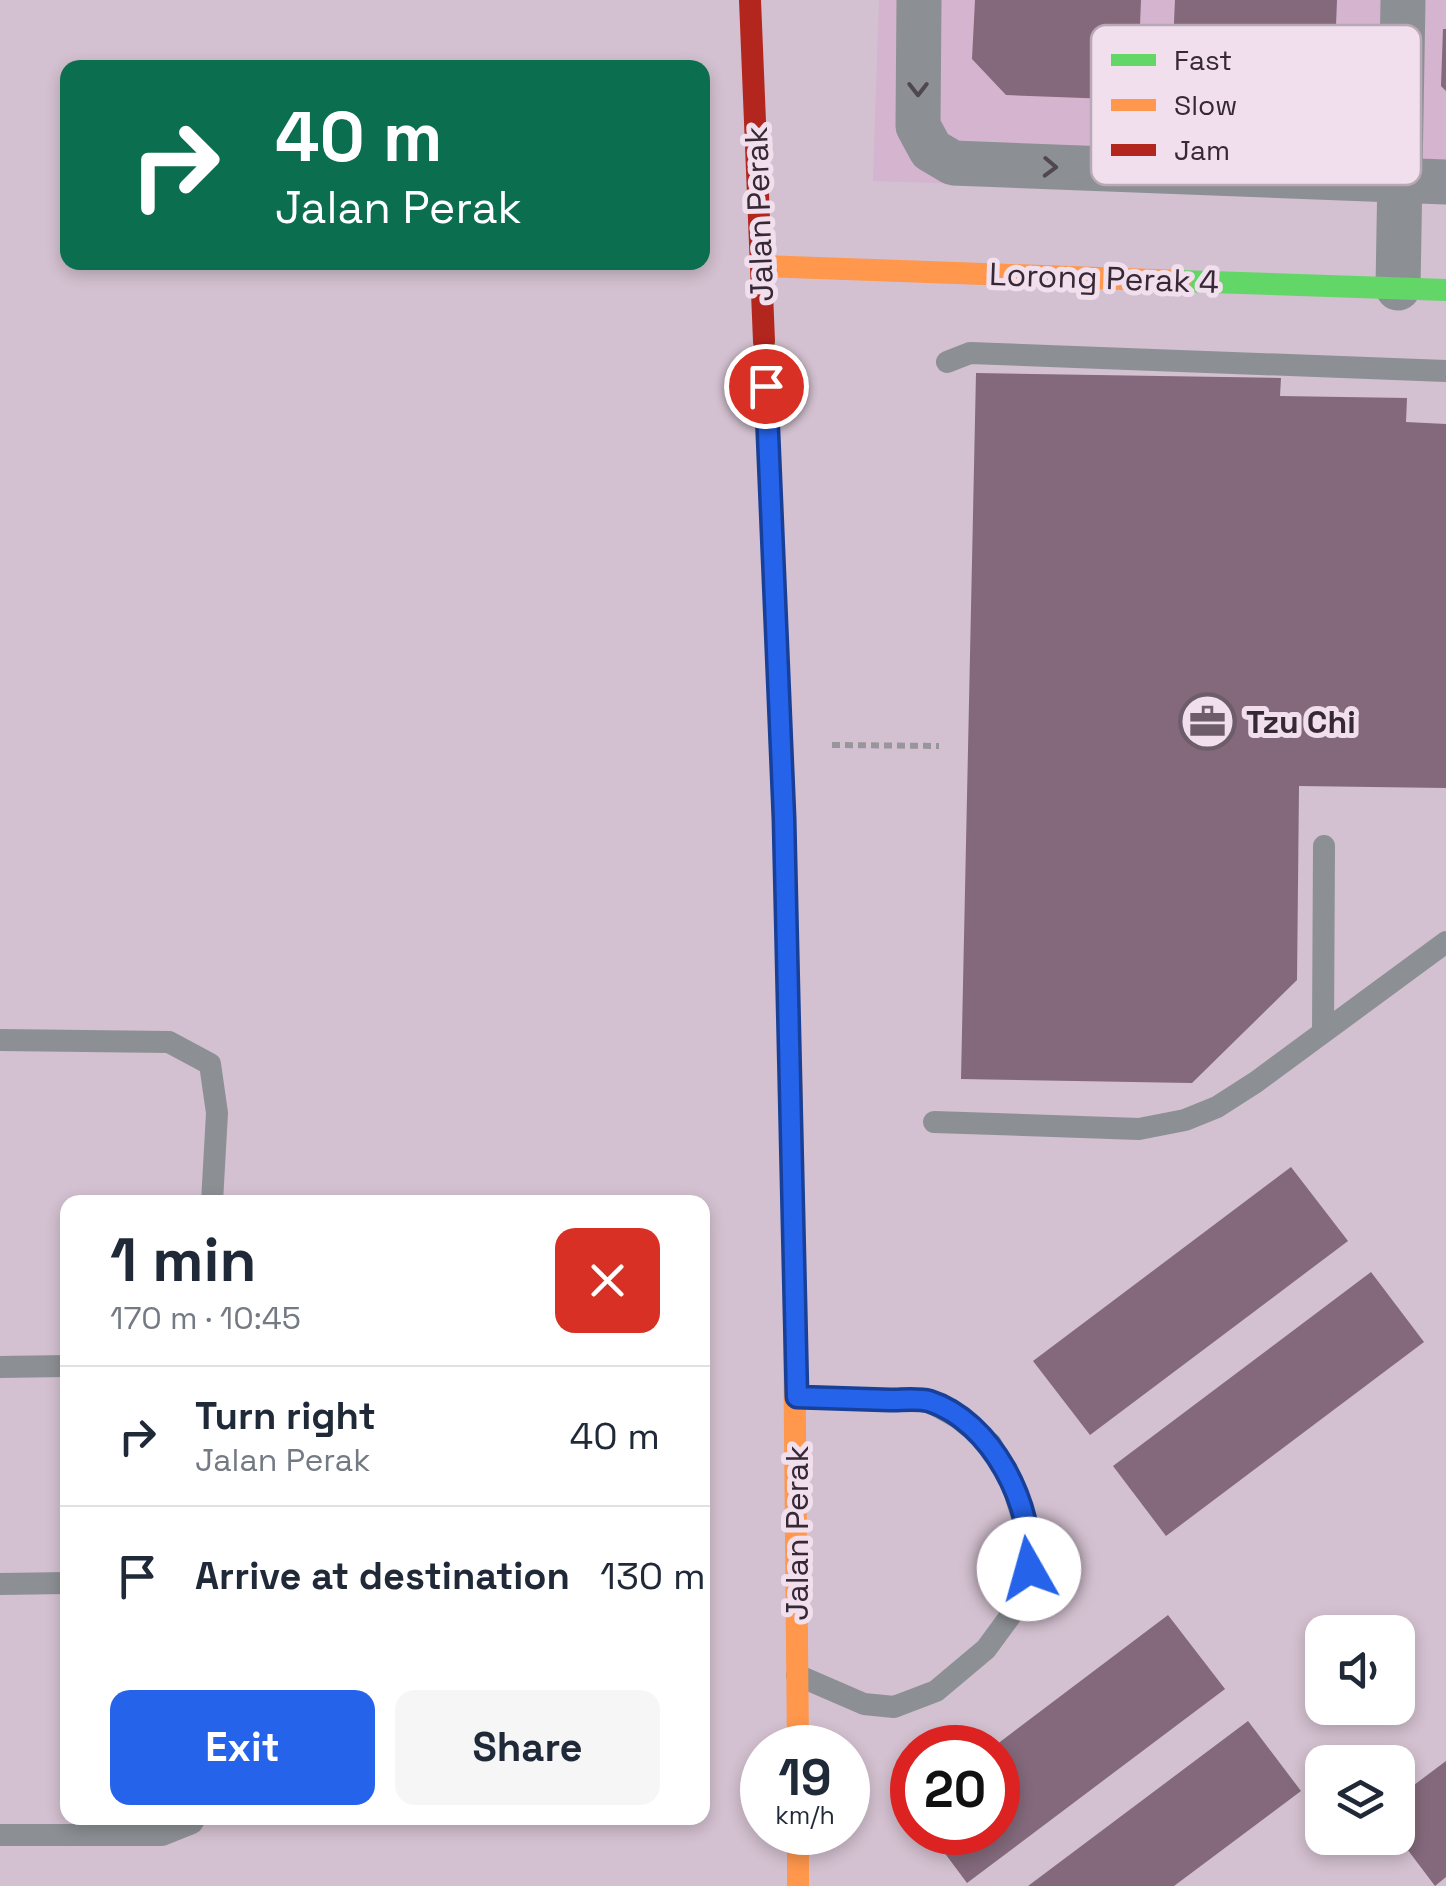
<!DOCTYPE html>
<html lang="en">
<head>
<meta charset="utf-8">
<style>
  body { margin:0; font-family:"Space Grotesk",sans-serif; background:#f6f6f7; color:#1f2937; height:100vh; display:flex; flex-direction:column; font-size:38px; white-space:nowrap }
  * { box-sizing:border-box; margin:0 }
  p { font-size:32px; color:#747a83 }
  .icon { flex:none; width:55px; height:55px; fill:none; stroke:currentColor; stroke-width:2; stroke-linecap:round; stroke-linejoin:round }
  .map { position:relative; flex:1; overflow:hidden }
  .sheet { position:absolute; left:60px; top:1195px; width:650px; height:630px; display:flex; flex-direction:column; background:#fff; border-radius:20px; box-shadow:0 5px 15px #0003 }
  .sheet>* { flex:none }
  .top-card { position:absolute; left:60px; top:60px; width:650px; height:210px; border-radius:20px; box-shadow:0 5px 15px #0003; background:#0b6e4f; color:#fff; overflow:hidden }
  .buttons { position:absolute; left:1305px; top:1615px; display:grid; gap:20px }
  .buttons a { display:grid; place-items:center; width:110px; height:110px; border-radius:20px; background:#fff; box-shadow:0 5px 15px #0003; font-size:50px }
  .speed { position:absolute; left:740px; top:1725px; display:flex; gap:20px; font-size:50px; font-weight:700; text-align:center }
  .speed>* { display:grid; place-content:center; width:130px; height:130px; border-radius:50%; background:#fff; box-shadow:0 5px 15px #0003; line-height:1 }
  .speed small { font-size:25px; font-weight:400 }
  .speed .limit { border:15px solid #d22; background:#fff; color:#111 }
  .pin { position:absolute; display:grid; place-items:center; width:85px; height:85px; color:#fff; margin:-42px; border:5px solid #fff; border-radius:50%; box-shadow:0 2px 10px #0007 }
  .me { position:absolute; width:110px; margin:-55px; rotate:353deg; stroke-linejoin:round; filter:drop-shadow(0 0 8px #0008) }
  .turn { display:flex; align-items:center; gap:35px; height:210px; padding:0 50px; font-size:45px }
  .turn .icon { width:130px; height:130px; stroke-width:2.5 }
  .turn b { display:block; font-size:70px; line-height:85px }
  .round { display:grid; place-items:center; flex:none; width:105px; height:105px; border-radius:20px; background:#f6f6f7 }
  .head { display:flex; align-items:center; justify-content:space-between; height:170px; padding:0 50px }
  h1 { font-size:60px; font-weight:600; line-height:75px }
  .button { display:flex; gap:20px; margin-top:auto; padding:20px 50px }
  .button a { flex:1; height:115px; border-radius:20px; background:#2563eb; color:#fff; font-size:40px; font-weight:600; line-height:115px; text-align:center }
  .button a+a { background:#f6f6f7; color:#1f2937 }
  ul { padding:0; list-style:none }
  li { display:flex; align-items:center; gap:30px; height:140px; padding:0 50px; border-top:2px solid #e0e1e3 }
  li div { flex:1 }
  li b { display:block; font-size:38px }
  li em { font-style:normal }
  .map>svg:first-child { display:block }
  .built { fill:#d4b4ce }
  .building { fill:#83697b }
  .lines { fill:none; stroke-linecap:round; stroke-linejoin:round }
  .path { stroke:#98969b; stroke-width:6; stroke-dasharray:8 5; stroke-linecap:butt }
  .lane { stroke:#8c9094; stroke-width:22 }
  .street { stroke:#8c9094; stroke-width:45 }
  .fast { stroke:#63d668; stroke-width:22 }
  .slow { stroke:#ff974d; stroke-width:22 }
  .jam { stroke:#b3261e; stroke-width:22 }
  .oneway { stroke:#504751 }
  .route-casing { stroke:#184099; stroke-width:25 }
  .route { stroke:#2563eb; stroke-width:18 }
  .labels { text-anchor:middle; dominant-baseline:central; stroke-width:10; stroke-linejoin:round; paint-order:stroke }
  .street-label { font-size:32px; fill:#362834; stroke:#f1dfee }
  .poi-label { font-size:32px; font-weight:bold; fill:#362834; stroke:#f1dfee; text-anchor:start }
  .key { fill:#f1dfee; stroke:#b9a8b6; stroke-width:2.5 }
  .key-label { font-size:28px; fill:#362834 }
</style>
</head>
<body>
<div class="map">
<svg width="1446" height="1886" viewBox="0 0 1446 1886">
  <rect width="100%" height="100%" fill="#d3c0d0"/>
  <path class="built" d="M879,0H1446V199L873,181Z"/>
  <path class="building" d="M975,0H1141L1137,100L1006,95L972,59Z
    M1175,0H1337L1334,77L1296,117L1170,113Z
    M1443,29H1446V91L1441,86Z
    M976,373L1281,378L1280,396L1407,398L1406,422L1446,424V788L1299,786L1297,980L1192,1083L961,1079Z
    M1291,1167L1348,1241L1090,1435L1033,1361Z
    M1371,1272L1424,1342L1166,1536L1113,1466Z
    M1168,1615L1225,1689L967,1883L929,1832H998V1748H992Z
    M1248,1721L1301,1791L1174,1886H1028Z
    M1446,1761V1877L1435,1886L1398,1837V1797Z"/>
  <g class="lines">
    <path class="path" d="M832,745L939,746"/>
    <path class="lane" d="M947,362L970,353L1446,371
      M1323,1031L1324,846
      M0,1040L169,1042L210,1064L217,1113L212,1202
      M934,1122L1139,1129L1185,1120L1217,1107L1256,1082L1446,942
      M0,1367L68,1366
      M797,1397L928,1401L958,1418L991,1444L1010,1478L1031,1546L1027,1593L986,1649L936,1691L894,1707L864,1704L797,1675
      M0,1584L68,1583
      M0,1835H162L192,1823L195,1818"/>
    <path class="street" d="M919,0L918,126L931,150L953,163L1446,182
      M1398,288L1403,0"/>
    <path class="fast" d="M1180,281L1446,290
      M764,341L786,897"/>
    <path class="slow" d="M761,266L1180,281
      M786,897L792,1113L798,1748
      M798,1832V1886"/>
    <path class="jam" d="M750,0L764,341"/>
  </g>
  <defs><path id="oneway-chevron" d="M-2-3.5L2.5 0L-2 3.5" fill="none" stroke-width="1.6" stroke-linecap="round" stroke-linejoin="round" transform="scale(2.5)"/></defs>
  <g class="oneway">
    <use href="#oneway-chevron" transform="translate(918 89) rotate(90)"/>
    <use href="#oneway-chevron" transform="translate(1050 167) rotate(2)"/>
  </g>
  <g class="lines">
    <defs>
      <path id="route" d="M766,386L784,818L797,1397C828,1398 859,1399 890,1400C902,1400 918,1398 929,1401C992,1421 1035,1507 1029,1569"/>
    </defs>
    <use href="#route" class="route-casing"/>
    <use href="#route" class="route"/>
  </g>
  <defs>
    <symbol id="office-ring" viewBox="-11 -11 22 22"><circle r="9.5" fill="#f1dfee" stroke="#6d5d6b" stroke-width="1.5"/><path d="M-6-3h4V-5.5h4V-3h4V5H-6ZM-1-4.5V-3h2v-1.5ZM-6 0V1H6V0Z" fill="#6d5d6b"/></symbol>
  </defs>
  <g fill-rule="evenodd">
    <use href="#office-ring" x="1176" y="690" width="63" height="63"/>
  </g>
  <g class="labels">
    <g class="street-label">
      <text transform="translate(759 214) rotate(-92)">Jalan Perak</text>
      <text transform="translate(1104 278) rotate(2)">Lorong Perak 4</text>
      <text transform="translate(797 1533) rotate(-90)">Jalan Perak</text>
    </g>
    <g class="poi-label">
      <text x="1246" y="722">Tzu Chi</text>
    </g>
  </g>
  <rect x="1091" y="25" width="330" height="160" rx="15" class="key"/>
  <rect x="1111" y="54" width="45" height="12" fill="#63d668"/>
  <rect x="1111" y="99" width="45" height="12" fill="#ff974d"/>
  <rect x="1111" y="144" width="45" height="12" fill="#b3261e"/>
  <g class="key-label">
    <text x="1174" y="70">Fast</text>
    <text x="1174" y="115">Slow</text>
    <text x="1174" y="160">Jam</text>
  </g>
</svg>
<div class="buttons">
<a><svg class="icon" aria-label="sound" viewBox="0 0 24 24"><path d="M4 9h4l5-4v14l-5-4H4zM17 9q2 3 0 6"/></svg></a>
<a><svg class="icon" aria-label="layers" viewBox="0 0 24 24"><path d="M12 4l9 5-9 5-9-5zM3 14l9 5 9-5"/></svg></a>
</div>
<div class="speed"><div>19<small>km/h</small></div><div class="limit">20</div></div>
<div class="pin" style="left:766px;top:386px;background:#d93025"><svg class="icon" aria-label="arrive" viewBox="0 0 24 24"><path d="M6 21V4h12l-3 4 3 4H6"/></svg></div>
<svg class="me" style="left:1029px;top:1569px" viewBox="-20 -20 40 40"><circle r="19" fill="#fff"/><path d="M0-13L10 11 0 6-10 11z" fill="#2563eb"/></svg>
<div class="top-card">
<div class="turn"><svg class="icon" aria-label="right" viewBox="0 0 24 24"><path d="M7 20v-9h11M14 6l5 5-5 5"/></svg><div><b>40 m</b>Jalan Perak</div></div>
</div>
<section class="sheet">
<div class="head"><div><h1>1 min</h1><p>170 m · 10:45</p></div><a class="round" style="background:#d93025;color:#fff"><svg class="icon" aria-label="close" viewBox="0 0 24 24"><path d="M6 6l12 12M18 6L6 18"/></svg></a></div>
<ul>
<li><svg class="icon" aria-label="right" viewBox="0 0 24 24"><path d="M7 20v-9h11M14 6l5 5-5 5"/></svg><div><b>Turn right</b><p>Jalan Perak</p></div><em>40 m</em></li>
<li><svg class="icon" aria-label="arrive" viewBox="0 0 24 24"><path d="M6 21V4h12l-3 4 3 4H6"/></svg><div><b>Arrive at destination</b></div><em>130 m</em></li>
</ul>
<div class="button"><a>Exit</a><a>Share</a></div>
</section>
</div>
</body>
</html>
